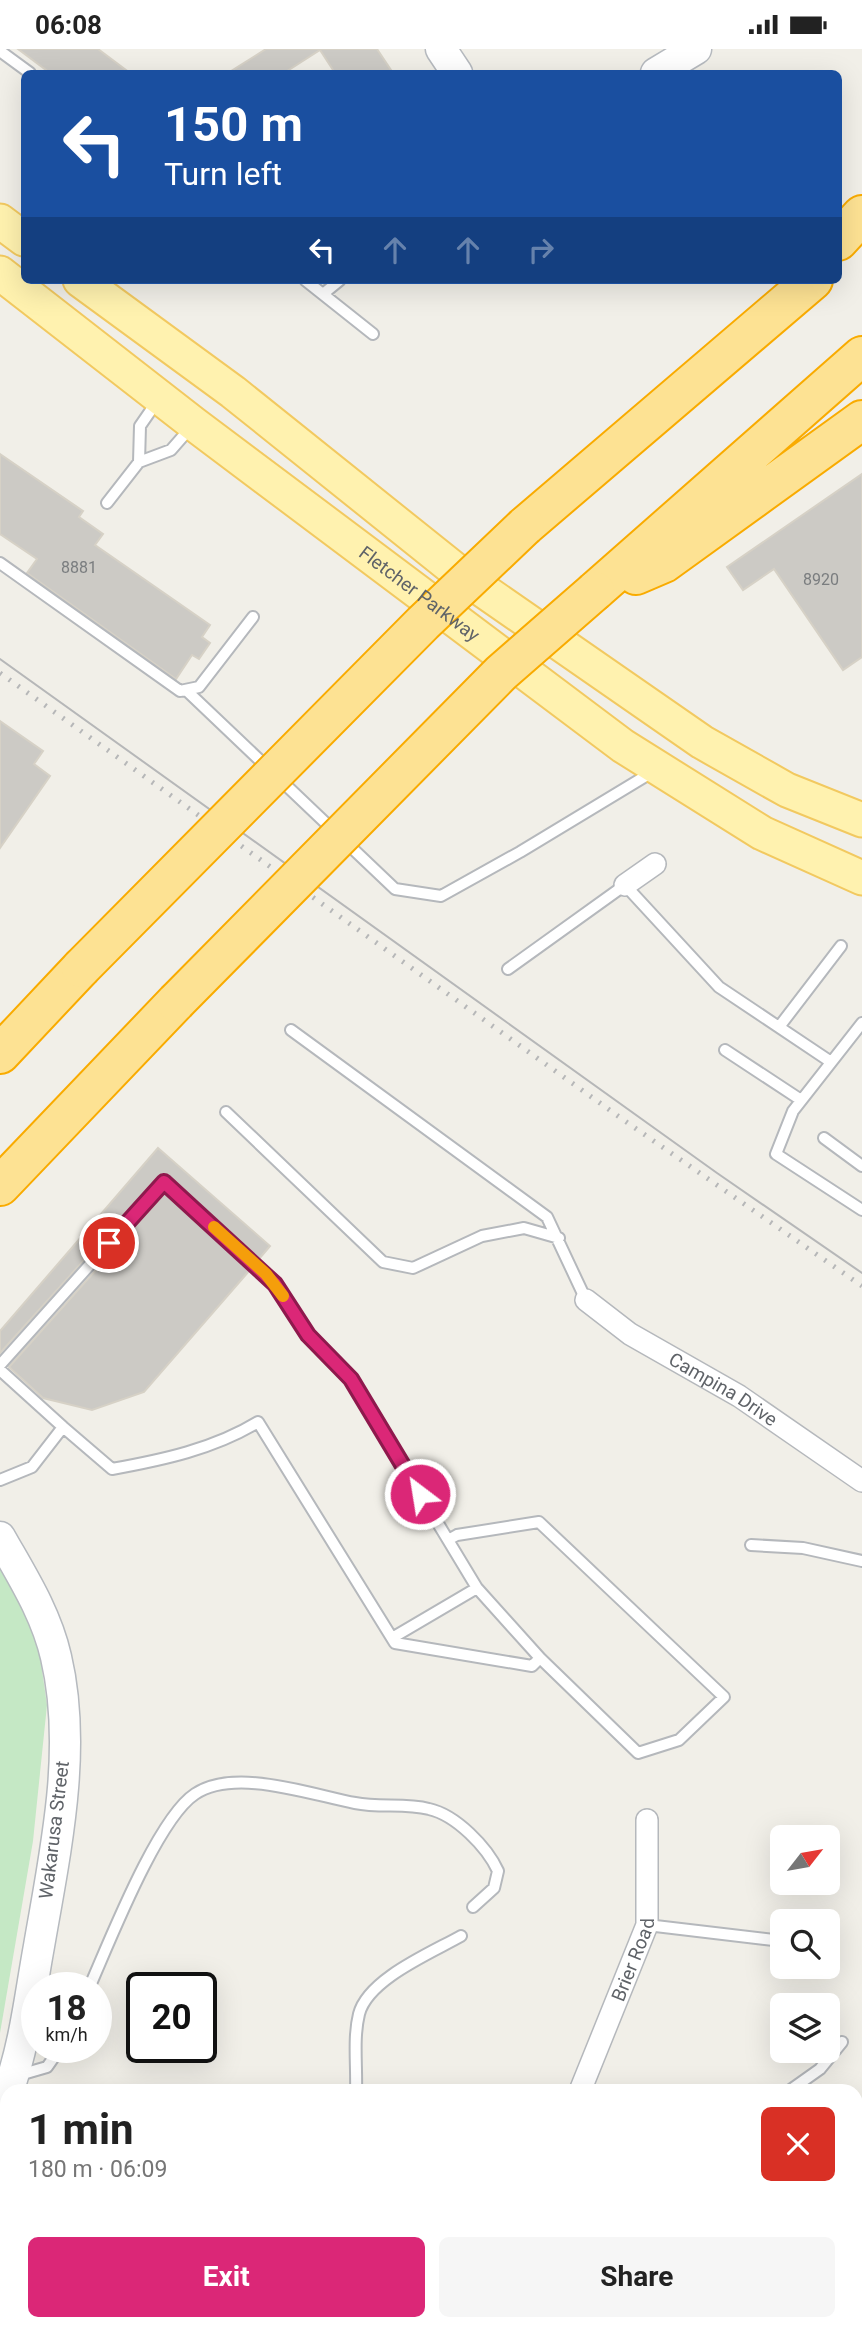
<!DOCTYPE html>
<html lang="en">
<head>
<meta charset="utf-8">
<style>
  body { margin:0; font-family:Roboto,sans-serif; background:#f6f6f6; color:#222; height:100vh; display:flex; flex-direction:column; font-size:26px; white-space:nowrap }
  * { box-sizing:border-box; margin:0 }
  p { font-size:23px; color:#767676 }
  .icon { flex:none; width:38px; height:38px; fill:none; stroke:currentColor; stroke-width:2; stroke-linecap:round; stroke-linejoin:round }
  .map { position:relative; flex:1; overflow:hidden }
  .drawer { position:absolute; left:0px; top:2035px; width:863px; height:247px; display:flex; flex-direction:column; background:#fff; border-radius:21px 21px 0 0; box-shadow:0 7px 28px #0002 }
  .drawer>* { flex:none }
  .guide { position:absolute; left:21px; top:21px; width:821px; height:214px; border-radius:10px; box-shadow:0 7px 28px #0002; background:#1a4fa0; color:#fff; overflow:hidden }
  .needle { width:46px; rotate:59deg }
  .fabs { position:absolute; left:770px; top:1776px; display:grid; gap:14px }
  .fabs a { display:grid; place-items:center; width:70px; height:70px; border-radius:10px; background:#fff; box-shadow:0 7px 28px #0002; font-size:35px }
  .speed { position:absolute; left:21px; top:1923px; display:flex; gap:14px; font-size:35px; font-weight:700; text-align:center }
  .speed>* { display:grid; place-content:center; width:91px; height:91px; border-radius:50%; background:#fff; box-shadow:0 7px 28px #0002; line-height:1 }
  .speed small { font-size:18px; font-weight:400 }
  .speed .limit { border:4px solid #111; border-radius:10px; background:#fff; color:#111 }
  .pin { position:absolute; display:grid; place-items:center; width:60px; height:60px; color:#fff; margin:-30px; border:4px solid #fff; border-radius:50%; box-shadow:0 2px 7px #0007 }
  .me { position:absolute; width:77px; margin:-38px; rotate:329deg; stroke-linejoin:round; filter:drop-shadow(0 0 5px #0008) }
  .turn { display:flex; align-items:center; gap:24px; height:147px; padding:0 28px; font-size:32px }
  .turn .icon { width:91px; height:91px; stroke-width:2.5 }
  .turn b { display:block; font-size:49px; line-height:60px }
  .lanes { display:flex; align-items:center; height:66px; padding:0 28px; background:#0003; justify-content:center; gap:35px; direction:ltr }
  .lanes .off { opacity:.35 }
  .round { display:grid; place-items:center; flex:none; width:74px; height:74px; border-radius:10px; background:#f6f6f6 }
  .head { display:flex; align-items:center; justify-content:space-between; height:119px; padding:0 28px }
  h1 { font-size:42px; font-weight:700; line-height:52px }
  .action { display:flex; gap:14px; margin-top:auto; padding:14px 28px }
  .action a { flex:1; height:80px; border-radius:10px; background:#db2777; color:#fff; font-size:28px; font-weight:700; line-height:80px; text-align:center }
  .action a+a { background:#f6f6f6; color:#222 }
  .status { display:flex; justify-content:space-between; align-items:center; height:49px; padding:0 35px; background:#fff; direction:ltr }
  .status svg { height:19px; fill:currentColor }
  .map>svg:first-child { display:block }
  .green { fill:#c5e8c5 }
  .building { fill:#cccac5; stroke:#d6d1c6; stroke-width:2 }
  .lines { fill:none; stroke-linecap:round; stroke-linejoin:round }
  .lane-casing { stroke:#b5b8bc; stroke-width:14 }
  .street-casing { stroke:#b5b8bc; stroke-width:24 }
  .secondary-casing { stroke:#b6babf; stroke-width:33 }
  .primary-casing { stroke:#f2c960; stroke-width:37 }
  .highway-casing { stroke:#f9ab00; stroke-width:42 }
  .lane { stroke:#fff; stroke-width:10 }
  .street { stroke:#fff; stroke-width:21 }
  .secondary { stroke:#fff; stroke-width:30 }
  .primary { stroke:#fff2af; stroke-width:33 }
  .highway { stroke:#fde293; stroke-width:38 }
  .tram { stroke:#b6b7b8; stroke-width:2 }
  .rail { stroke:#b6b7b8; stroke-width:5; stroke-dasharray:2 9; stroke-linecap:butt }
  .highway-bridge-casing { stroke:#f9ab00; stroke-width:42; stroke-linecap:butt }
  .highway-bridge { stroke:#fde293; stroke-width:38 }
  .route-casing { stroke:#8e194d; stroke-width:18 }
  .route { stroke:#db2777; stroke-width:12 }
  .slow { stroke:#f59e0b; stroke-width:12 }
  .labels { text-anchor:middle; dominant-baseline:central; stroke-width:5; stroke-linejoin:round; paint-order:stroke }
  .number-label { font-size:16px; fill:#7a7d7f }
  .street-label { font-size:19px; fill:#5f6368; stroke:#fff }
</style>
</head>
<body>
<div class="status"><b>06:08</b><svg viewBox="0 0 49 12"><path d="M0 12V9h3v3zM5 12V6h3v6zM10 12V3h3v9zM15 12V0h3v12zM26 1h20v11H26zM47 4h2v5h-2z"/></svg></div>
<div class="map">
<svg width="862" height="2281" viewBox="0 0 862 2281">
  <rect width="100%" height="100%" fill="#f1efe8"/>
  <path class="green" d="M0,1520L18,1549L39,1600L47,1656L33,1792L0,1984Z"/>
  <path class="building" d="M18,0H98L130,24H50Z
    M266,0H377L393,24H335L320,1L284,24H228Z
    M0,405L83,462L79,468L103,485L95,496L210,576L202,588L210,594L199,610L192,606L176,630L27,524L37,510L0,485Z
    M862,425V608L843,621L774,520L743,541L727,518Z
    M0,672L43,702L34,715L50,727L0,799Z
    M158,1099L270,1197L259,1210L169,1127L161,1126L0,1304V1282Z
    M165,1144L249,1222L144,1343L92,1361L43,1349L9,1318Z"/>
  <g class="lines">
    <defs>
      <path id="lane" d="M0,2L30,24
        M305,231L373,285
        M323,245L340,231
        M158,351L140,377L139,413L171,401L192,377
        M107,454L139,413
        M0,514L180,642L199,638L253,568
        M187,642L395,840L441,847L520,803L654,722
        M508,920L625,836L719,938L831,1013
        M862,974L793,1062L776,1105L862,1161
        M779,978L841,897
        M291,981L547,1168L586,1251
        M725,1001L801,1051
        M226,1063L383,1213L413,1219L482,1187L524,1179L559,1189
        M824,1089L862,1117
        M0,1316L164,1133L275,1235L308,1286L351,1330L448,1491
        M0,1321L63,1378
        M0,1431L32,1418L63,1378L112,1420C162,1411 214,1400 258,1373L395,1594L532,1617L540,1609L638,1704L679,1691L724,1648L539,1473L457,1486L448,1491L477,1539L392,1589
        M751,1496L803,1499L862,1512
        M477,1539L540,1609
        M647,1876L782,1892
        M89,1939C109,1894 157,1770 195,1745C235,1718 312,1746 355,1754C379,1759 405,1754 429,1760C456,1766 487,1798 498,1822L494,1839L473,1858
        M16,2027L47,2018L61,1998
        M356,2042C357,2018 353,1989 359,1965C368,1930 431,1904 461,1887
        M789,2042L820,2020L842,1993"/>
      <g id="street">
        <path d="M625,836L655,815"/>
        <path id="s1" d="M586,1251L630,1285L739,1347L862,1432"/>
        <path id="s2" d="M580,2042L647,1876V1771"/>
        <path d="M856,2151L862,2150"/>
        <path d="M688,2275L696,2281"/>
        <path d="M260,2281L266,2275"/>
        <path d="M343,2281L346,2275"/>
      </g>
      <path id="secondary" d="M441,0L457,24
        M656,24L696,0
        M0,1488C22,1527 46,1564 56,1608C78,1701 55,1804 39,1897C30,1946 25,1995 8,2042
        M0,2065L7,2045"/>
      <g id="primary">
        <path d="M0,172L24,190"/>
        <path id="s3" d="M0,224L194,375L623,697L762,784L862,829"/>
        <path d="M80,231L233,343L464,528L702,693L787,741L862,771"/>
      </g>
      <path id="highway" d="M838,192L862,166
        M525,477L813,231
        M636,526L664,514L862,371
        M595,542L862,307
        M0,1005L81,919
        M0,1137L176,953"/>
    </defs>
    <use href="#lane" class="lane-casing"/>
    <use href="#street" class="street-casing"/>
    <use href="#secondary" class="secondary-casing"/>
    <use href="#primary" class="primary-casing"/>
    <use href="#highway" class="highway-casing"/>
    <use href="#lane" class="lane"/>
    <use href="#street" class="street"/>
    <use href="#secondary" class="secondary"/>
    <use href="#primary" class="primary"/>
    <use href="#highway" class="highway"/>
    <path class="tram" d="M0,610L717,1124L862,1224"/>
    <path class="rail" d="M0,624L625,1072L862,1237"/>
    <defs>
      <path id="highway-bridge" d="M81,919L423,574L525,477
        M176,953L501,624L595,542"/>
    </defs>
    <use href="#highway-bridge" class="highway-bridge-casing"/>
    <use href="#highway-bridge" class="highway-bridge"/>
  </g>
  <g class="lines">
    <defs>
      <path id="route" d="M109,1194L164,1133L275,1235L308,1286L351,1330L420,1445"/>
    </defs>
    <use href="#route" class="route-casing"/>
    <use href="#route" class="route"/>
    <path class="slow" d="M214,1178L266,1225L283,1247"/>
  </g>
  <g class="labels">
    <g class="number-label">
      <text x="79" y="518">8881</text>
      <text x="821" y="530">8920</text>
    </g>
    <g class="street-label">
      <text stroke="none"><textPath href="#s3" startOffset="528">Fletcher Parkway</textPath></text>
      <text stroke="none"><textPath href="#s1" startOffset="164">Campina Drive</textPath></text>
      <text transform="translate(54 1781) rotate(-83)">Wakarusa Street</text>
      <text stroke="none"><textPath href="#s2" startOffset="142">Brier Road</textPath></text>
    </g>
  </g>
</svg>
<div class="fabs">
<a><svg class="needle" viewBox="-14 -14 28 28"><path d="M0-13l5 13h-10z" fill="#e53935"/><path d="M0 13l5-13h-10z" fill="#767676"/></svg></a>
<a><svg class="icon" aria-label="search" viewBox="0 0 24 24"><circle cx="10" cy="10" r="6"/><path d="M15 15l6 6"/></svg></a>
<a><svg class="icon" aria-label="layers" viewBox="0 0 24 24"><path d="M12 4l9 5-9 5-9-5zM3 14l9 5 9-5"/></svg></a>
</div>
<div class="speed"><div>18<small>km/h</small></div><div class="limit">20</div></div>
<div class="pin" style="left:109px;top:1194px;background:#d93025"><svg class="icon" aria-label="arrive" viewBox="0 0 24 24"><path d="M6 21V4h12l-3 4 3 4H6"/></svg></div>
<svg class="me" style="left:420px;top:1445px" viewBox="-20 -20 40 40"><circle r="17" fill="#db2777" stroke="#fff" stroke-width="3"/><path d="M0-11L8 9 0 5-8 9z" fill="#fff"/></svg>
<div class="guide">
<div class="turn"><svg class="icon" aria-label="left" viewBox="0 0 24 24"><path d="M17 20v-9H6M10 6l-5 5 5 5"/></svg><div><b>150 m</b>Turn left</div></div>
<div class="lanes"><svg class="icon" aria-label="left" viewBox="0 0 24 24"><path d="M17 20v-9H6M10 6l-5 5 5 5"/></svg><svg class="icon off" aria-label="ahead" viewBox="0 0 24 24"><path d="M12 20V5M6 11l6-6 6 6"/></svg><svg class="icon off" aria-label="ahead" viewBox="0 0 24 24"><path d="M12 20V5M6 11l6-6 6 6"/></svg><svg class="icon off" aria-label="right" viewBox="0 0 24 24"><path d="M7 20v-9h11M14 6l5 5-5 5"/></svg></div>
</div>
<section class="drawer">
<div class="head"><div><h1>1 min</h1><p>180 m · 06:09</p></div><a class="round" style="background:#d93025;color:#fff"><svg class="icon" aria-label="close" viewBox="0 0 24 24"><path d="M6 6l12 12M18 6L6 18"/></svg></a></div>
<div class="action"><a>Exit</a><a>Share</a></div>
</section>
</div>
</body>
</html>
